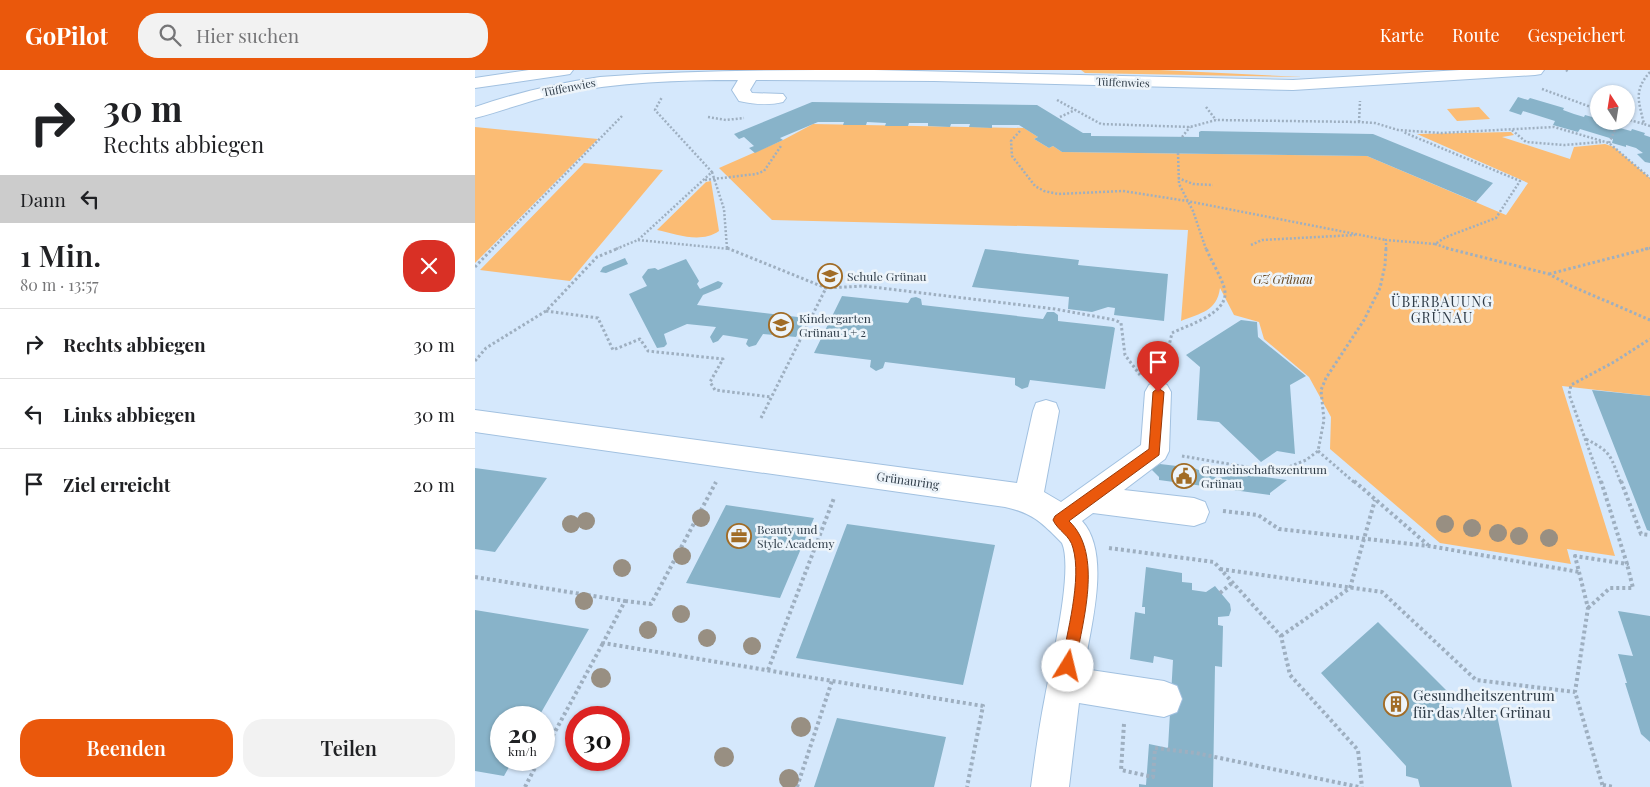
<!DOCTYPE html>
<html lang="de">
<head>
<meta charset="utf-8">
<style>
  body { margin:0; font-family:"Playfair Display",serif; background:#f2f2f2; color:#202124; height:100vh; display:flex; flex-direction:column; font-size:19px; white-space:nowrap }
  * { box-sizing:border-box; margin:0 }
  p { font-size:16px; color:#757577 }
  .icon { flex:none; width:28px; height:28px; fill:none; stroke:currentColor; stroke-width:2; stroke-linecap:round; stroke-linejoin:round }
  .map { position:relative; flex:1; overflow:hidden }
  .sheet { display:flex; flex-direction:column; background:#fff; width:475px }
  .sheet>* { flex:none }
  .top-card { background:#fff; color:#202124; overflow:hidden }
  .needle { width:32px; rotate:348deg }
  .tools { position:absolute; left:1115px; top:15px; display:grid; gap:10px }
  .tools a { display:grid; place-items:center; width:45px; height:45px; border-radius:50%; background:#fff; box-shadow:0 1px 4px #0004; font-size:25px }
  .speed { position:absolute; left:15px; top:636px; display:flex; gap:10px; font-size:25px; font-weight:700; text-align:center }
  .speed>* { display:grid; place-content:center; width:65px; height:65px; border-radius:50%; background:#fff; box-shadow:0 1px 4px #0004; line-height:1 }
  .speed small { font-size:12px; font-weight:400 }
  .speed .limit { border:8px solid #d22; background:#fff; color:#111 }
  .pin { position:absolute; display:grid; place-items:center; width:42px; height:42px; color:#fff; margin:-51px -21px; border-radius:50% 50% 50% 0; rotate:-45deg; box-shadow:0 0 5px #0007 }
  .pin .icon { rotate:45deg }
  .me { position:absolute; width:55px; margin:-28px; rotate:9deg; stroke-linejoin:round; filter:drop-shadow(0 0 4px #0008) }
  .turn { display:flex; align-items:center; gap:18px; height:105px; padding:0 20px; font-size:22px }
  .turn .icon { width:65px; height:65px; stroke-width:2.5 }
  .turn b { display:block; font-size:35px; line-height:42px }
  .then { display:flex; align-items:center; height:48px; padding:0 20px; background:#0003; gap:10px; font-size:19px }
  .round { display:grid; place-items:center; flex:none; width:52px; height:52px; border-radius:20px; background:#f2f2f2 }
  .head { display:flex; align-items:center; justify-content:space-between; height:85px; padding:0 20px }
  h1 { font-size:30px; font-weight:600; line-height:38px }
  .action { display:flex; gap:10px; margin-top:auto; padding:10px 20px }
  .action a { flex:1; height:58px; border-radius:20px; background:#ea580c; color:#fff; font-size:20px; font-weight:600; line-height:58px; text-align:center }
  .action a+a { background:#f2f2f2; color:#202124 }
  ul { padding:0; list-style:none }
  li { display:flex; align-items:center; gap:15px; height:70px; padding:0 20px; border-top:1px solid #e0e0e0 }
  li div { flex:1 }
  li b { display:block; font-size:19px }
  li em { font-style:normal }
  header { display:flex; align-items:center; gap:30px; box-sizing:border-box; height:70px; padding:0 25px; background:#ea580c; color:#fff }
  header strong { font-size:24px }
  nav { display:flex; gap:28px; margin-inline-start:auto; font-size:18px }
  .search { width:350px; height:45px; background:#f2f2f2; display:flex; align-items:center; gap:12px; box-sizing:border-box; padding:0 18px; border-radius:20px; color:#757577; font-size:19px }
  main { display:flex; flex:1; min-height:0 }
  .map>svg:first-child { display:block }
  .green { fill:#fbbc74 }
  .building { fill:#88b3c9 }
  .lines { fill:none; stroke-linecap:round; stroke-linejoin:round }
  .minor-casing { stroke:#a2c1e0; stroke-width:2 }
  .path-far2 { stroke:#9eafc0; stroke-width:2.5; stroke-dasharray:2 2; stroke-linecap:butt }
  .path-far1 { stroke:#9eafc0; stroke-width:3; stroke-dasharray:2.5 2.5; stroke-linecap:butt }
  .path { stroke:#9eafc0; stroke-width:4; stroke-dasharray:3 3; stroke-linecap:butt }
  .minor { fill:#fff; fill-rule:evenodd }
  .tree { fill:#988f82 }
  .route { fill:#ea580c; stroke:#983908 }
  .labels { text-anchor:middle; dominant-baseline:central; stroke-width:5; stroke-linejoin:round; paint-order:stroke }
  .far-street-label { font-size:11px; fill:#2f3c48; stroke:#edf4fa }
  .poi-label { font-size:12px; fill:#2f3c48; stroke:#edf4fa; text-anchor:start }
  .park-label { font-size:12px; font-style:italic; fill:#66461e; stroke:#edf4fa }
  .street-label { font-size:12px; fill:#2f3c48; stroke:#edf4fa }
  .neighbourhood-label { font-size:14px; letter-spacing:1px; fill:#2f3c48; stroke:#edf4fa }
  .near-poi-label { font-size:15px; fill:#2f3c48; stroke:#edf4fa; text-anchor:start }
</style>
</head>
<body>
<header>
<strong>GoPilot</strong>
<div class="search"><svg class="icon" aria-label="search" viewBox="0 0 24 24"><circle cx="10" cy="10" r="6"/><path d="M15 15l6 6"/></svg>Hier suchen</div>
<nav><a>Karte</a><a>Route</a><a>Gespeichert</a></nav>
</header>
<main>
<section class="sheet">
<div class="top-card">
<div class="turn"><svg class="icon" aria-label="right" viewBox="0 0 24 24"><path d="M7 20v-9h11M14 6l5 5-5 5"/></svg><div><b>30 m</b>Rechts abbiegen</div></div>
<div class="then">Dann<svg class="icon" aria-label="left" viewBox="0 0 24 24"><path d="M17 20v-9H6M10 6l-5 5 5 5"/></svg></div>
</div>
<div class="head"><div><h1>1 Min.</h1><p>80 m · 13:57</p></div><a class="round" style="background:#d93025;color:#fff"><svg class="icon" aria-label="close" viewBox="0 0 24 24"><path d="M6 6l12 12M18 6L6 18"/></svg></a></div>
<ul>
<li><svg class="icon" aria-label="right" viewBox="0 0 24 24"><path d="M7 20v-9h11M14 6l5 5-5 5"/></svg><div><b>Rechts abbiegen</b></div><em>30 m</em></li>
<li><svg class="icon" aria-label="left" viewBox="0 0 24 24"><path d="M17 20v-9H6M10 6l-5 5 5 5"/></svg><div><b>Links abbiegen</b></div><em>30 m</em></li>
<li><svg class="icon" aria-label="arrive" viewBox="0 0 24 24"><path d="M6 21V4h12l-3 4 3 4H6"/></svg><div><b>Ziel erreicht</b></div><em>20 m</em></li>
</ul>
<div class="action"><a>Beenden</a><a>Teilen</a></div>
</section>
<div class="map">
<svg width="1175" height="717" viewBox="0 0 1175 717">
  <rect width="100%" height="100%" fill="#d5e8fc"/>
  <path class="green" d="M606,0H685L828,7L610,3Z
    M1004,37L1015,49L982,51L972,39Z
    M338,54L549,58L563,67L559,69L574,78L578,76L587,82L892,86L1031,145L1053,113L942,64L1036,62L1039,65L1027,67L1095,89L1099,77L1130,74L1139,77L1175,108V326L1087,316L1140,486L1092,479L1096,494L965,473L855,379L856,347L834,307L789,269L784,252L759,245L745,218C742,241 726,243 706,251L713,160L297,150L244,98L308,70Z
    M0,57L123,69L0,193Z
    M109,93L188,100L95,211L5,200Z
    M236,111L244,161C225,174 202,164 182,160L231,112Z"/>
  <path class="building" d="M1043,27L1053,30L1055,28L1089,38L1088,40L1099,44L1109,47L1110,45L1124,49V51H1132L1146,56L1145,58L1156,61L1157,59L1170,63L1169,65L1175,67V93L1170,92L1162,84L1168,83L1161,78L1151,75V77L1137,73L1138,69L1105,59L1103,62L1078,55L1080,51L1048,41L1046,45L1034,41Z
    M337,32L562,35L608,63H616V66L724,67V62L726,61L898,64L1018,113L1001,132L892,86L587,82L578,76L574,78L559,69L563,67L544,55H517V58L494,57L495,54H476L475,57L453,56V53H434L433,56H410L411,53L392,52L391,55H368L369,52H343L305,68L308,70L280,83L274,78L279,76L269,67L264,69L259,64Z
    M510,179L604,190L603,195L693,204L689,251L639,245L640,238L633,237L617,242L593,239L594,227L497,217Z
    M150,188L153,194L131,203L125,202L128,197Z
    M211,189L224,211L222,214L225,219L243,211L248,213L245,218L228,225L222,235L331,248L321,267L288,264L281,275L274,277L271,274L273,269L248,265L243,271L238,273L235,267L241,257L212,254L189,264L192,274L189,277L182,278L154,224L172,216L167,207L173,199L180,198L183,200Z
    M367,226L433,233L436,228L441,227L446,229L447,235L568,249L572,242H579L583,245V251L638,257L640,258L630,319L555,310L553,317L547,319L540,315V308L410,292L408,298L401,301L395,297L396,290L339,283Z
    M766,250L782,252L783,267L831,306L815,315L820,384L802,381L786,392L744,352L722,350L725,297L711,285Z
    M1117,320L1175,326V461L1172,460Z
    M685,394L719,398L742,408L768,404L812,410L795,423V425L684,410V407L676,399Z
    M0,398L72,408L20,482L0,479Z
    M251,435L339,448L305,528L211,513Z
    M372,454L520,475L488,615L321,588Z
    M671,497L707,503V512L717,513V520L731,522L740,516L755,534L756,540L754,546L743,547V555L748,556L747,597L740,596L738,717H664V714L671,715L674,674L693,678L698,590L679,586L678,593L655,589L660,542L670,544V537H667Z
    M0,540L114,559L63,648H26V690H38L29,706L0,701Z
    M1143,541L1175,546V672L1166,664L1150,613H1152L1143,584L1158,586Z
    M903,552L973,622L965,631L972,637L1022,645L1037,717H945L943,709L931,706V696L846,603Z
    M362,648L471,667L459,717H339Z"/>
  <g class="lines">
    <defs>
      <path id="minor" d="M54,0H98L95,4L89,5L0,18V8Z
        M399,0L818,10L985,0H1069L1066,4L1060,5L818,20L459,11L281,10L275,20L277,23L308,24L311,28L308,32C293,36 278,34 264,31L257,20L263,10C204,10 143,12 84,24C55,30 28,41 0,48V37C41,23 83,13 125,7C216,0 308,0 399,0Z
        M683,311L692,315L696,322L694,381L690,389L649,420L719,428L730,432L734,442L730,452L719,456L618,443L607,451C637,484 615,558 609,599L689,611L702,616L707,629L702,642L689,647L604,633L594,717H556C560,687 564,657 570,627C576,594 599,500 587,473C567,453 558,443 530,437L0,362V340L542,413L558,341L561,333L571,330L581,333L584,341L569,422L586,432L666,375L670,322L674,315Z"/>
    </defs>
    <use href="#minor" class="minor-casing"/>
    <path class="path-far2" d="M1091,0L1094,2
      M1175,2C1158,21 1164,32 1169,54L1175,56
      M1067,19L1124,40
      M582,30L626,54L715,57L741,50L884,52L900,53L923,60L966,63L1079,57L1134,73L1175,108
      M731,37L741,50
      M233,47L251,50L269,48
      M585,47L600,40
      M1151,49L1169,54
      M884,52L885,31
      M1037,60L1051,72L1089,75L1126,72
      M545,61L536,71L537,86L560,116L569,121L583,124L648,121L712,131L911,170
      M707,67L715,57
      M1134,73L1144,51
      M703,83L704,114L718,141L731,179
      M237,102L249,139L252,178
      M703,108L718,114L738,115
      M230,110L281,104L289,101L306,76
      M163,170L255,179
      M960,174L975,179
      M776,175L787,170L880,165
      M17,179L147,46
      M141,179L163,170L237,102L180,40L187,27
      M911,179V170L960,174L971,167L1021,148L1045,111L928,62
      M1170,179L1175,178"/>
    <path class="path-far1" d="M252,178L351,218L389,216L580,239L640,250L646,253L650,285L665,305
      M971,178L1074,204L1094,215L1175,250
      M0,197L18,178
      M1074,204L1175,178
      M71,241L123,248L138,280L165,269L173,281L248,289L235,312L240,320L296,327
      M0,291L11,278L71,241L122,187L144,178
      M689,297L697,263C713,255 752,244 750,222C749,211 735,189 731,178
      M286,348L351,218
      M1111,369C1138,383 1135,386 1146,413
      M843,381L880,413
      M707,386L801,402L831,390L843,381L849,350L846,320L851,308L889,250L905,218L910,195L911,178
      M1126,413L1094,324L1096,315L1139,292L1175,269"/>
    <path class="path" d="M879,411L953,475
      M1126,411L1152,494L1100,486L1113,538L1100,622L1128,717
      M1146,411L1166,464L1175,465
      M748,441L783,445L804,459L954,476L1104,502
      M634,478L739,492L806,566L815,605L883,680L887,717
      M745,499L907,522L1001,610L1100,622
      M0,507L150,531L128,573L508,636L492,717
      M745,523L757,513
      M150,531L176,534L241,412
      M1113,538L1135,518H1158L1152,494
      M806,566L875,518L900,430
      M293,600L359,428
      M649,654L646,700L678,707L680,678L721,683L884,717
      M69,682L128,573
      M1128,715L1139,717
      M50,717L64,690
      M322,717L357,611"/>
    <use href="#minor" class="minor"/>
  </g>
  <g class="tree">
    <circle cx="226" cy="448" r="9"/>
    <circle cx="111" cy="451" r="9"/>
    <circle cx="96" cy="454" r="9"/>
    <circle cx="970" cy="454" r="9"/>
    <circle cx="997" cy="458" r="9"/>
    <circle cx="1023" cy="463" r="9"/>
    <circle cx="1044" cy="466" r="9"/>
    <circle cx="1074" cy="468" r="9"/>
    <circle cx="207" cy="486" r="9"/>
    <circle cx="147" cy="498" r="9"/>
    <circle cx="109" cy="531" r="9"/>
    <circle cx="206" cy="544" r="9"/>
    <circle cx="173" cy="560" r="9"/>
    <circle cx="232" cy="568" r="9"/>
    <circle cx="277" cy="576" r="9"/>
    <circle cx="126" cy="608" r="10"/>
    <circle cx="326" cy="657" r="10"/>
    <circle cx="249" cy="687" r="10"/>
    <circle cx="314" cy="709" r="10"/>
  </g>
  <path class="route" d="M683,318L689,322L684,385L594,451C629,484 607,553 600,596L598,601L593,603L588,601L586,596C592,563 607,509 598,478C595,465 583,461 578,450L580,446L674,379L678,322Z"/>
  <defs>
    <symbol id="school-ring" viewBox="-11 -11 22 22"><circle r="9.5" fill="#edf4fa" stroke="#a16c26" stroke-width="1.5"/><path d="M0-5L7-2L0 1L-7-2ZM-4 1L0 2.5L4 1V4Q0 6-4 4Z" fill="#a16c26"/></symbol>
    <symbol id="civic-ring" viewBox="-11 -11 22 22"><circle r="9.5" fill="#edf4fa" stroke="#a16c26" stroke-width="1.5"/><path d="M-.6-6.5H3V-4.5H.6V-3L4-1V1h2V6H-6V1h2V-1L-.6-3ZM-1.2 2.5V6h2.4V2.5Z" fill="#a16c26"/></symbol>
    <symbol id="office-ring" viewBox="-11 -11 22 22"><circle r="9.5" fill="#edf4fa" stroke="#a16c26" stroke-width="1.5"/><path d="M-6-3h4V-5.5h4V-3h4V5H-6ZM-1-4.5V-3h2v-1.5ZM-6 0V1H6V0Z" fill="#a16c26"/></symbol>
    <symbol id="building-ring" viewBox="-11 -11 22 22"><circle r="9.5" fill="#edf4fa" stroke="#a16c26" stroke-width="1.5"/><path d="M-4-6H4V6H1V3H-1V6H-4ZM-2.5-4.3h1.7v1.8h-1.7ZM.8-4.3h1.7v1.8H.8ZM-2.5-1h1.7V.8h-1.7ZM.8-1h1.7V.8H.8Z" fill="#a16c26"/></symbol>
  </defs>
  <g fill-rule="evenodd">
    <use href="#school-ring" x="341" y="192" width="28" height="28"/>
    <use href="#school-ring" x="292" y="241" width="28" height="28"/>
    <use href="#civic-ring" x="695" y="392" width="28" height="28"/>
    <use href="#office-ring" x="250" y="452" width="28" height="28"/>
    <use href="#building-ring" x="907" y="620" width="28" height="28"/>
  </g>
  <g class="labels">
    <g class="far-street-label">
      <text transform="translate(648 12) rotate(2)">Tüffenwies</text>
      <text transform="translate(94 17) rotate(-11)">Tüffenwies</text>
    </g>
    <g class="poi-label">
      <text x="372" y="206">Schule Grünau</text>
      <text x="324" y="248">Kindergarten<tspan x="324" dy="14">Grünau 1 + 2</tspan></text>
      <text x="726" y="399">Gemeinschaftszentrum<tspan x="726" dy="14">Grünau</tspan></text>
      <text x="282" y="459">Beauty und<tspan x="282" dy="14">Style Academy</tspan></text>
    </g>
    <g class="park-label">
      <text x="808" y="209">GZ Grünau</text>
    </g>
    <g class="street-label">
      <text transform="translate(433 410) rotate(8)">Grünauring</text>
    </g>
    <g class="neighbourhood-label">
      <text x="967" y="231">ÜBERBAUUNG<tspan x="967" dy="16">GRÜNAU</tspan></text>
    </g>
    <g class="near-poi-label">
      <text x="938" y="625">Gesundheitszentrum<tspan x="938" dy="17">für das Alter Grünau</tspan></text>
    </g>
  </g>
</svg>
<div class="tools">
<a><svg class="needle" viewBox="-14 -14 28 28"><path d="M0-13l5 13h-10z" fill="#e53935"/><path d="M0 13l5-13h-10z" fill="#757577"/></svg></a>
</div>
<div class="speed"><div>20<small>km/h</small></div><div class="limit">30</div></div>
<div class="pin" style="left:683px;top:322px;background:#d93025"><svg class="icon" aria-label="arrive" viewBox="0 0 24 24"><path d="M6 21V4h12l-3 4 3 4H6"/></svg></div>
<svg class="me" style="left:593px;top:596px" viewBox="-20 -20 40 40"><circle r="19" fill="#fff"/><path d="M0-13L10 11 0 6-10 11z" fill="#ea580c"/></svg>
</div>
</main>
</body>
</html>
